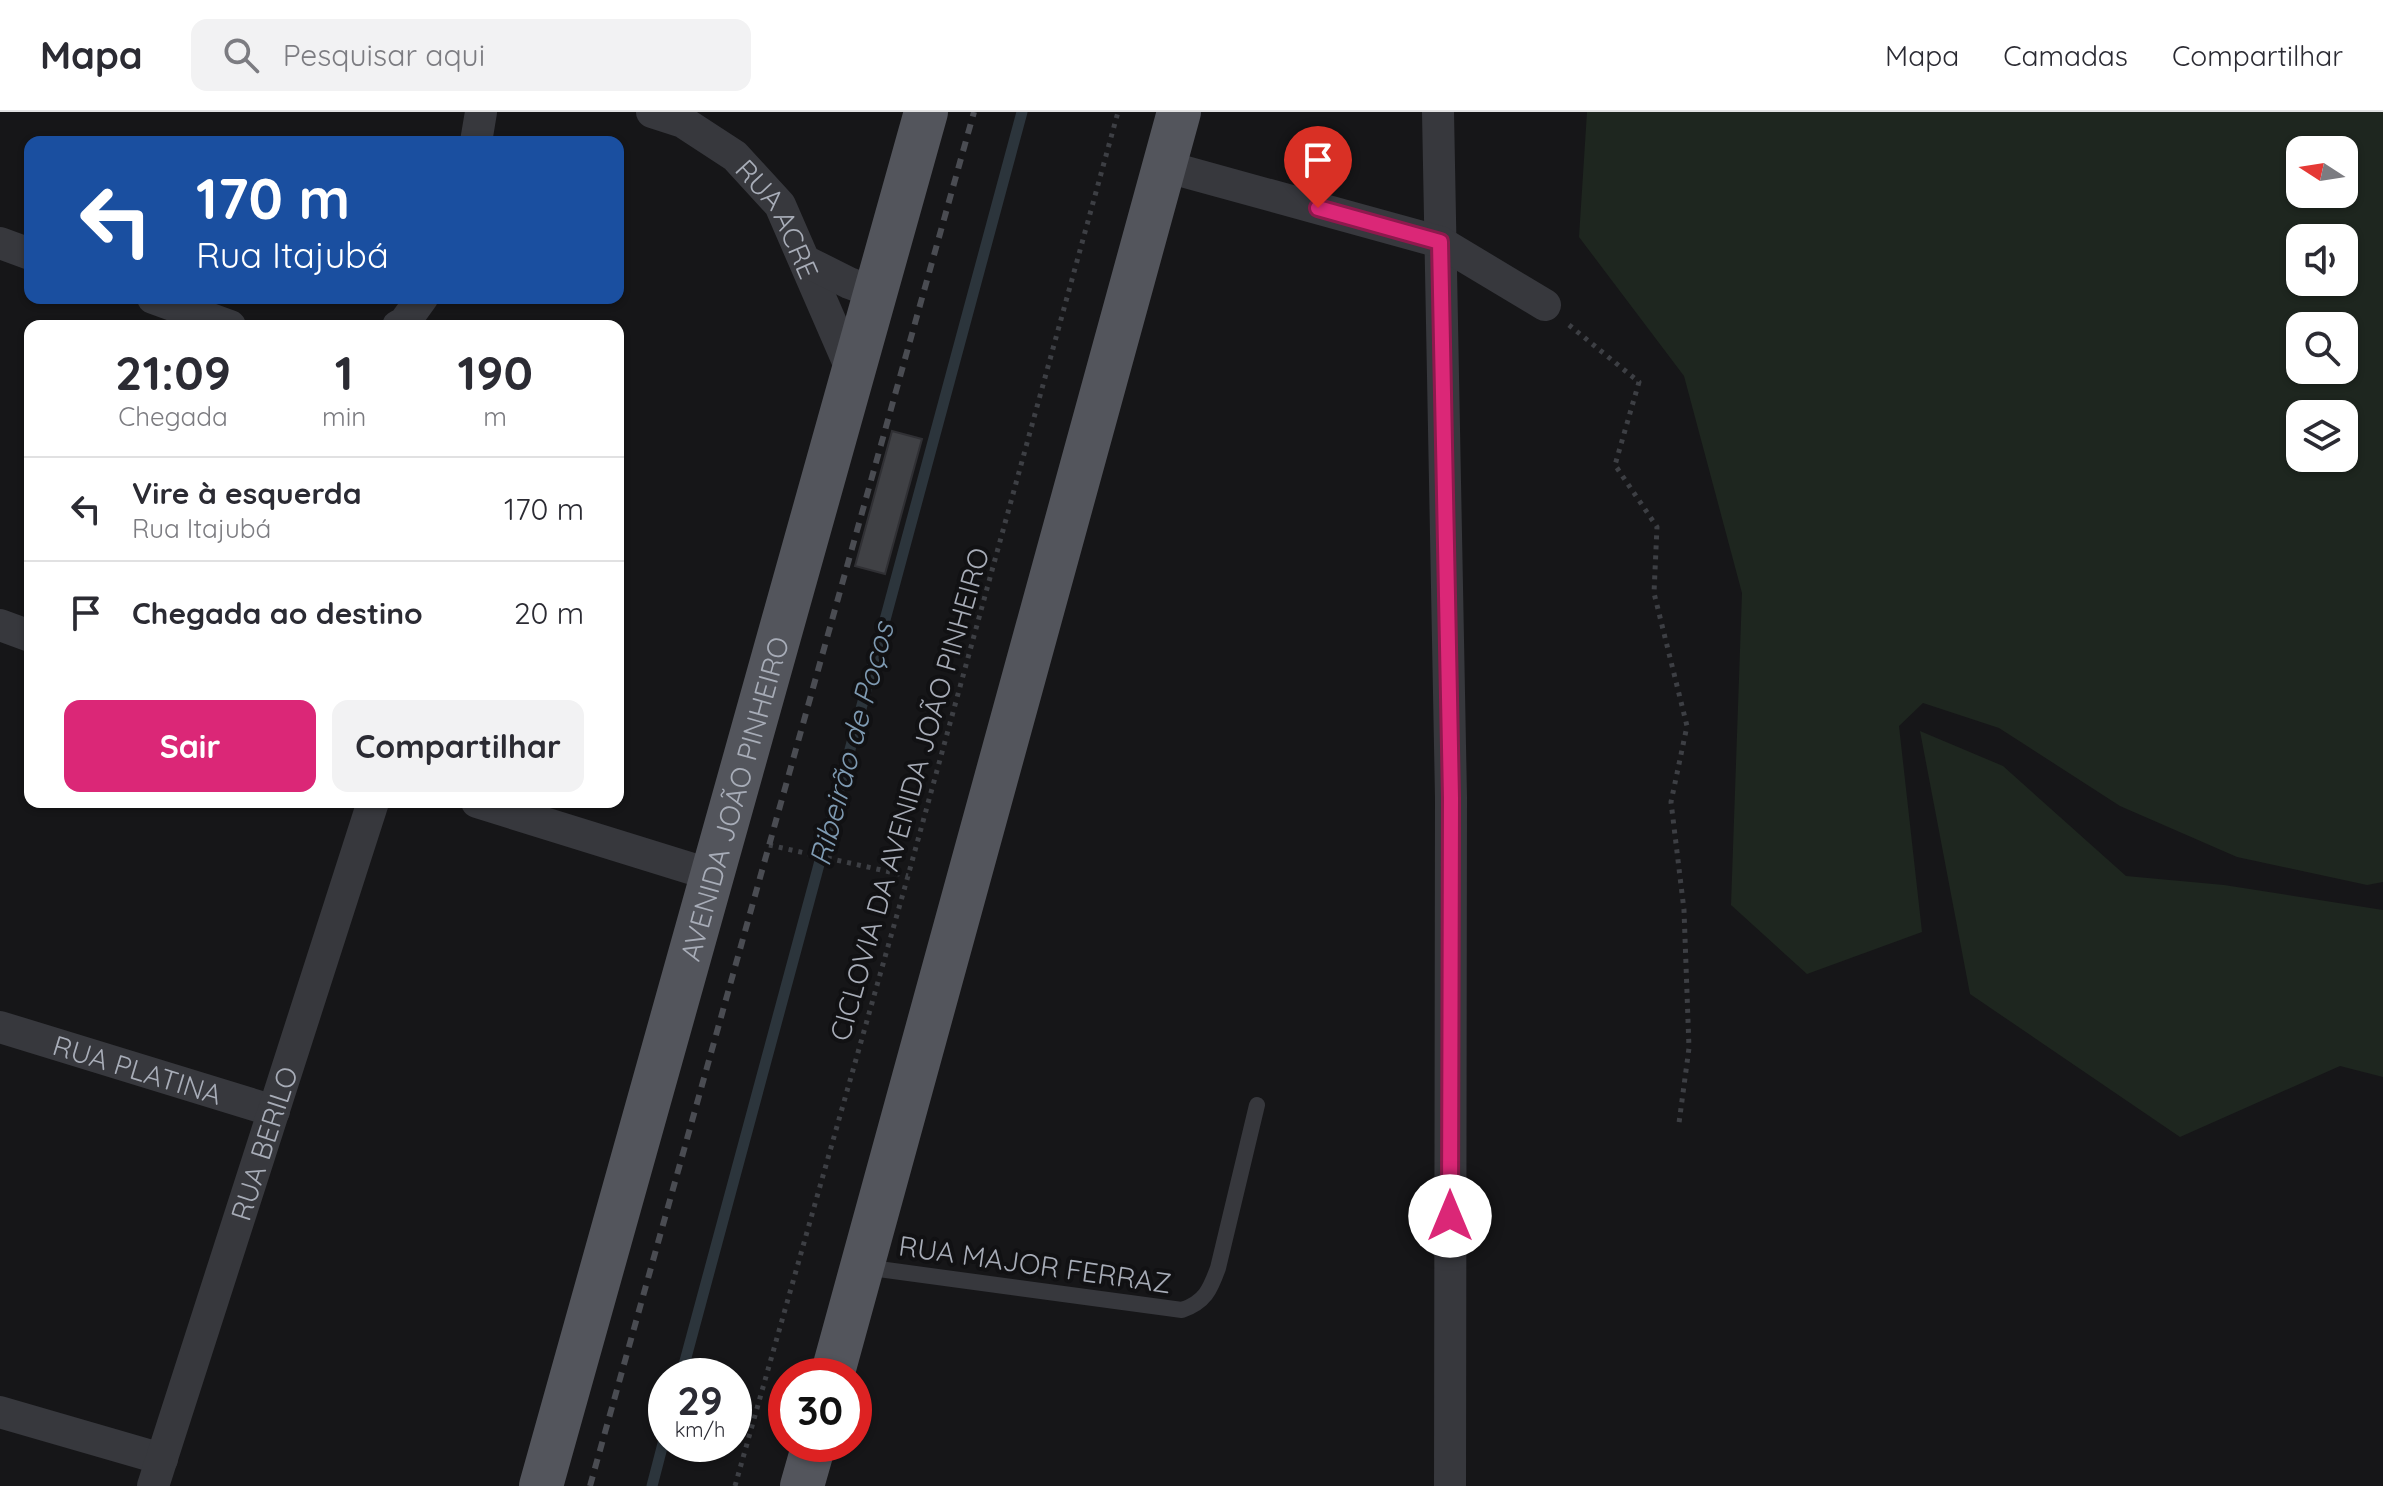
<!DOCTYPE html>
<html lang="pt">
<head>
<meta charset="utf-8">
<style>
  body { margin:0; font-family:Quicksand,sans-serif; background:#f2f2f3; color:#2b2b33; height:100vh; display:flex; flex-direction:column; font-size:30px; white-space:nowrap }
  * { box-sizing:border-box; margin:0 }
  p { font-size:26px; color:#7c7c81 }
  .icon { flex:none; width:44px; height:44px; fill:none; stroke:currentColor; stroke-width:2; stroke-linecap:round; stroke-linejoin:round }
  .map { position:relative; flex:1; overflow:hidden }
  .side { position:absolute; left:24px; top:208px; width:600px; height:488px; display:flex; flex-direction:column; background:#fff; border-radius:16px; box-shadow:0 2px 6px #0004 }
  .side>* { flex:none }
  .hud { position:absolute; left:24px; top:24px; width:600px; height:168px; border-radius:16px; box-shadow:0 2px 6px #0004; background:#1a4fa0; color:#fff; overflow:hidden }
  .needle { width:52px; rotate:282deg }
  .fabs { position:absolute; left:2286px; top:24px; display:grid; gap:16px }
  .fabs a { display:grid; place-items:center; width:72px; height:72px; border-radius:16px; background:#fff; box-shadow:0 2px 6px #0004; font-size:40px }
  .speed { position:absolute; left:648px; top:1246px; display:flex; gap:16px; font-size:40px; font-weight:700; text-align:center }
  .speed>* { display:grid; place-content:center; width:104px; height:104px; border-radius:50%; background:#fff; box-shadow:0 2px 6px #0004; line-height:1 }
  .speed small { font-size:20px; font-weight:400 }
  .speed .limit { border:12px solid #d22; background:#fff; color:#111 }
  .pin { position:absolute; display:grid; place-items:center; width:68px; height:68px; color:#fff; margin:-82px -34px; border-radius:50% 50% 50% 0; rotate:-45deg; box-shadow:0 0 8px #0007 }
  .pin .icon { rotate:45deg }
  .me { position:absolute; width:88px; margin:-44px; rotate:0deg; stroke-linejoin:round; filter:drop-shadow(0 0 6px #0008) }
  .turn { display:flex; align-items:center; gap:28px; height:168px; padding:0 40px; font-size:36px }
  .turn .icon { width:104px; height:104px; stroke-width:2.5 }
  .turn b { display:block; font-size:56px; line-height:68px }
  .eta { display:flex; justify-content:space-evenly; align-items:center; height:136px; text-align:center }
  .eta b { font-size:48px; font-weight:700; line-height:56px }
  .button { display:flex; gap:16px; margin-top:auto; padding:16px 40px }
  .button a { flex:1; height:92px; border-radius:16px; background:#db2777; color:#fff; font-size:32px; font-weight:700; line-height:92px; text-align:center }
  .button a+a { background:#f2f2f3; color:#2b2b33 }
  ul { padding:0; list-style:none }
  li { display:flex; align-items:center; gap:24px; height:104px; padding:0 40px; border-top:2px solid #e1e1e2 }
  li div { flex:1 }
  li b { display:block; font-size:30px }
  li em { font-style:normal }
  header { display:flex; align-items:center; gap:48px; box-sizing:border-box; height:112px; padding:0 40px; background:#fff; border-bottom:2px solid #e1e1e2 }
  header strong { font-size:38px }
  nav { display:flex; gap:44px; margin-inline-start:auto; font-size:28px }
  .search { width:560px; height:72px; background:#f2f2f3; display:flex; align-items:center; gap:20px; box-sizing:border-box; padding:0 28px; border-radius:16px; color:#7c7c81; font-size:30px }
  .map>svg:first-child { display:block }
  .green { fill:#1e261f; fill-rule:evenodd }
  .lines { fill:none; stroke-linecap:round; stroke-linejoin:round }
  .stream { stroke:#2c353c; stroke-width:11 }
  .building { fill:#404145; stroke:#303034; stroke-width:2 }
  .path { stroke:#3d3f44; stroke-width:5; stroke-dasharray:4 6; stroke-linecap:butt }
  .service { stroke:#37383d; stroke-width:16 }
  .minor { stroke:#37383d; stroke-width:32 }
  .primary { stroke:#53555c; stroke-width:44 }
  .rail { stroke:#4a4c52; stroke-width:6; stroke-dasharray:10 8; stroke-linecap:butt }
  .route-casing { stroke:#8e194d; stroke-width:20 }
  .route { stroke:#db2777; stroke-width:14 }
  .labels { text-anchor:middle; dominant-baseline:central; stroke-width:8; stroke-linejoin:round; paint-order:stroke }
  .street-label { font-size:28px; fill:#a8adb8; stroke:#111113 }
  .water-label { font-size:30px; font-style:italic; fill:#7f9bb3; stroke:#111113 }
</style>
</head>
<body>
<header>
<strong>Mapa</strong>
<div class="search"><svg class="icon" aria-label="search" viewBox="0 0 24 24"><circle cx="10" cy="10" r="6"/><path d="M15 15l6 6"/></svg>Pesquisar aqui</div>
<nav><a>Mapa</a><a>Camadas</a><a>Compartilhar</a></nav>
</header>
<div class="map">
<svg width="2383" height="1374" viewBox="0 0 2383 1374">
  <rect width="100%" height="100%" fill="#161618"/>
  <path class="green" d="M1587,0H2383V770L2367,773L2237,745L2120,694L1999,616L1923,591L1899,614L1922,820L1807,862L1731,793L1742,481L1684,264L1579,125ZM2300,38H2344V82H2300ZM2300,126H2344V170H2300ZM2300,214H2344V258H2300ZM2300,302H2344V346H2300Z
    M1920,619L2003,654L2126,764L2224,773L2383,798V965L2340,954L2180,1025L1970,882Z"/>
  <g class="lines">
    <path class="stream" d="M681,1264L1022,0
      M652,1374L666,1320"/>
  </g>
  <path class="building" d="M892,319L922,327L885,462L855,454Z"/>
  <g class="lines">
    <path class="path" d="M1569,213L1639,270L1615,353L1657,415L1654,481L1687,614L1671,690L1684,798L1689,936L1679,1011
      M769,733L908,764
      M735,1374L908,764L1118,0"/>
    <path class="service" d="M864,1155L1182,1198C1205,1190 1210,1178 1218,1156L1257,993"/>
    <g class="minor">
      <path id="s1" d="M652,0L683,10L735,44L780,93L852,259"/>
      <path d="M1438,0L1451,686L1450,1374"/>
      <path d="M476,30L481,0"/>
      <path d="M1164,54L1440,130L1545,193"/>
      <path d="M0,131L30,142"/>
      <path d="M805,149L849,171L874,180"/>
      <path d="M153,186L230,214"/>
      <path d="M398,214L404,211L422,186"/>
      <path d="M0,513L30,524"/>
      <path d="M477,690L712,763"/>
      <path id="s2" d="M0,915L274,999"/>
      <path d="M0,1300L162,1347"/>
      <path id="s3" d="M153,1374L373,690"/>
    </g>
    <g class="primary">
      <path d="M832,1264L1179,0"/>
      <path id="s4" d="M541,1374L926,0"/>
      <path d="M802,1374L814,1332"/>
    </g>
    <path class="rail" d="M590,1374L974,0"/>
  </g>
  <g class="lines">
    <defs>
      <path id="route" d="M1318,96L1440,130L1451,686L1450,1104"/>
    </defs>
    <use href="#route" class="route-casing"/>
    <use href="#route" class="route"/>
  </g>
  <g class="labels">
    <g class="street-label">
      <text stroke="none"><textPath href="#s1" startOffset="172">RUA ACRE</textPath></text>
      <text transform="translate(909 682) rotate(-74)">CICLOVIA DA AVENIDA JOÃO PINHEIRO</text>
      <text stroke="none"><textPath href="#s4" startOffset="714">AVENIDA JOÃO PINHEIRO</textPath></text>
      <text stroke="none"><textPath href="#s2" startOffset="144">RUA PLATINA</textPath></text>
      <text stroke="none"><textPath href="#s3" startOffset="360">RUA BERILO</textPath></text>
      <text transform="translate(1035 1152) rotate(8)">RUA MAJOR FERRAZ</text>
    </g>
    <g class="water-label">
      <text transform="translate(851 632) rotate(-75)">Ribeirão de Poços</text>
    </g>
  </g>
</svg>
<div class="fabs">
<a><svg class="needle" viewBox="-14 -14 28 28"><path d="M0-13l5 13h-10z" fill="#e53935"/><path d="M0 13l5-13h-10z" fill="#7c7c81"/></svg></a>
<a><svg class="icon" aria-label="sound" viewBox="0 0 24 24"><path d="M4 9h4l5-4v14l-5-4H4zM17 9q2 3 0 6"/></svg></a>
<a><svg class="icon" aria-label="search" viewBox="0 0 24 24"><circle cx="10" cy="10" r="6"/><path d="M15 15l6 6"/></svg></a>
<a><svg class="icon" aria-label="layers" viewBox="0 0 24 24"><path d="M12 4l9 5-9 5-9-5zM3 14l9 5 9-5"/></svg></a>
</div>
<div class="speed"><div>29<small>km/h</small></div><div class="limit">30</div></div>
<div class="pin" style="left:1318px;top:96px;background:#d93025"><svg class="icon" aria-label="arrive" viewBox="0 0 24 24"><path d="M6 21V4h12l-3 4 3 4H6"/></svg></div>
<svg class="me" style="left:1450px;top:1104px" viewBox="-20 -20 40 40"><circle r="19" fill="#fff"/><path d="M0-13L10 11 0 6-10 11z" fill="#db2777"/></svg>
<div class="hud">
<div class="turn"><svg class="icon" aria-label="left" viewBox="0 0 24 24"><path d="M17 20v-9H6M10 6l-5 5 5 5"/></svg><div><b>170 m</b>Rua Itajubá</div></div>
</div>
<section class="side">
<div class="eta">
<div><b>21:09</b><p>Chegada</p></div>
<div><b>1</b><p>min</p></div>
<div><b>190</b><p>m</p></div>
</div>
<ul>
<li><svg class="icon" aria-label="left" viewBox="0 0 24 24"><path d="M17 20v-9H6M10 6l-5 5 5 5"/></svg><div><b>Vire à esquerda</b><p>Rua Itajubá</p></div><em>170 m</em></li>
<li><svg class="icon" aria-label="arrive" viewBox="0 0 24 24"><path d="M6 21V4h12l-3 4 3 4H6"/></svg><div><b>Chegada ao destino</b></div><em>20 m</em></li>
</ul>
<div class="button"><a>Sair</a><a>Compartilhar</a></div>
</section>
</div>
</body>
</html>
